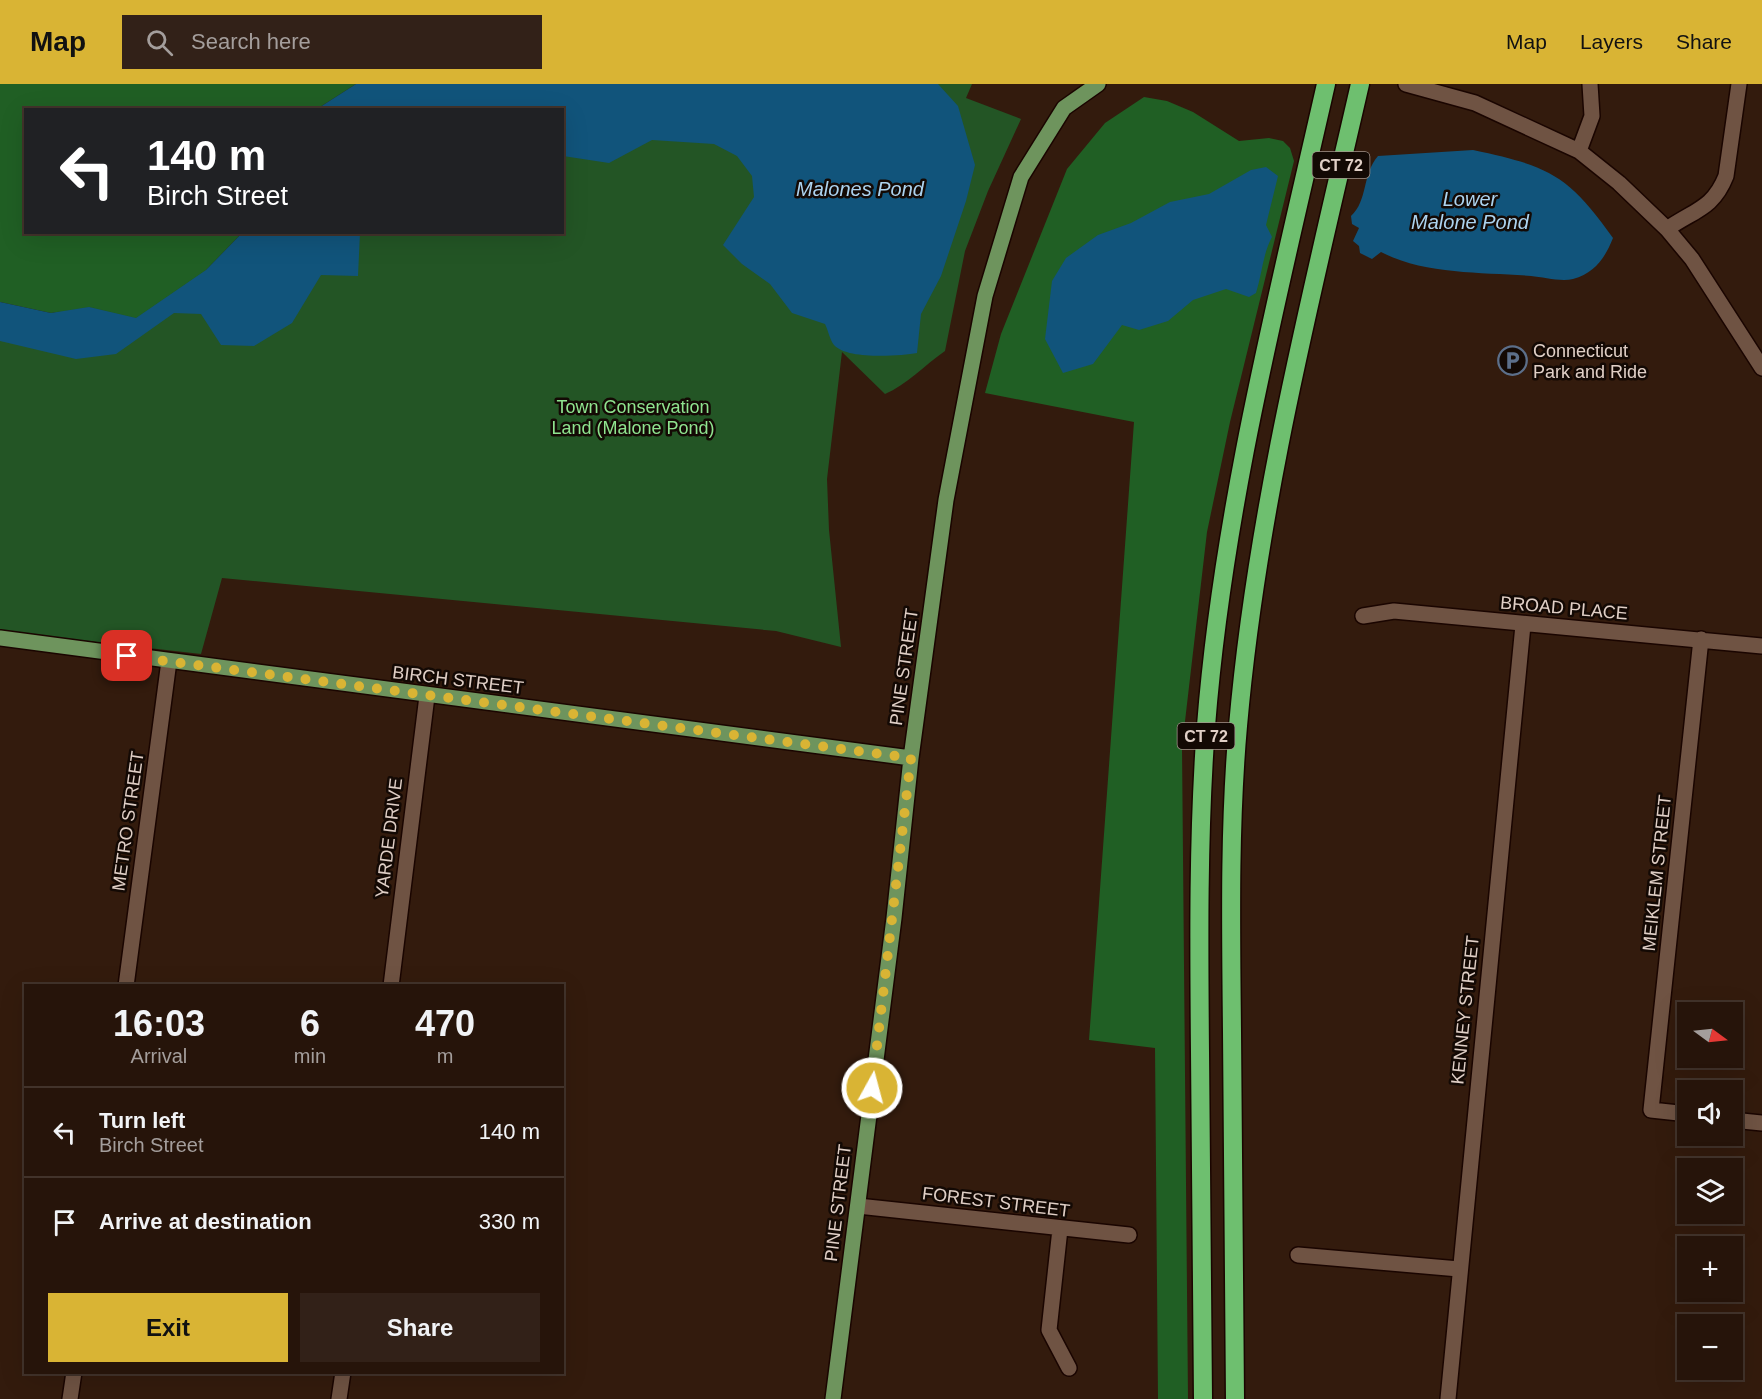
<!DOCTYPE html>
<html lang="en">
<head>
<meta charset="utf-8">
<style>
  body { margin:0; font-family:Helvetica,sans-serif; background:#322118; color:#f1f3f6; height:100vh; display:flex; flex-direction:column; font-size:22px; white-space:nowrap }
  * { box-sizing:border-box; margin:0 }
  p { font-size:20px; color:#a49e9c }
  .icon { flex:none; width:33px; height:33px; fill:none; stroke:currentColor; stroke-width:2; stroke-linecap:round; stroke-linejoin:round }
  .map { position:relative; flex:1; overflow:hidden }
  .details { position:absolute; left:24px; top:900px; width:540px; height:390px; display:flex; flex-direction:column; background:#26140a; border-radius:0px; box-shadow:0 6px 24px #0002,0 0 0 2px #42332b }
  .details>* { flex:none }
  .top-card { position:absolute; left:24px; top:24px; width:540px; height:126px; border-radius:0px; box-shadow:0 6px 24px #0002,0 0 0 2px #42332b; background:#202124; color:#fff; overflow:hidden }
  .needle { width:39px; rotate:105deg }
  .tools { position:absolute; left:1677px; top:918px; display:grid; gap:12px }
  .tools a { display:grid; place-items:center; width:66px; height:66px; border-radius:0px; background:#26140a; box-shadow:0 6px 24px #0002,0 0 0 2px #42332b; font-size:30px }
  .pin { position:absolute; display:grid; place-items:center; width:51px; height:51px; color:#fff; margin:-26px; border-radius:12px; box-shadow:0 3px 9px #0006 }
  .me { position:absolute; width:66px; margin:-33px; rotate:7deg; stroke-linejoin:round; filter:drop-shadow(0 0 4px #0008) }
  .turn { display:flex; align-items:center; gap:21px; height:126px; padding:0 24px; font-size:27px }
  .turn .icon { width:78px; height:78px; stroke-width:2.5 }
  .turn b { display:block; font-size:42px; line-height:51px }
  .eta { display:flex; justify-content:space-evenly; align-items:center; height:102px; text-align:center }
  .eta b { font-size:36px; font-weight:800; line-height:42px }
  .button { display:flex; gap:12px; margin-top:auto; padding:12px 24px }
  .button a { flex:1; height:69px; border-radius:0px; background:#d9b434; color:#111; font-size:24px; font-weight:800; line-height:69px; text-align:center }
  .button a+a { background:#322118; color:#f1f3f6 }
  ul { padding:0; list-style:none }
  li { display:flex; align-items:center; gap:18px; height:90px; padding:0 24px; border-top:2px solid #42332b }
  li div { flex:1 }
  li b { display:block; font-size:22px }
  li em { font-style:normal }
  header { display:flex; align-items:center; gap:36px; box-sizing:border-box; height:84px; padding:0 30px; background:#d9b434; color:#111 }
  header strong { font-size:28px }
  nav { display:flex; gap:33px; margin-inline-start:auto; font-size:21px }
  .search { width:420px; height:54px; background:#322118; display:flex; align-items:center; gap:15px; box-sizing:border-box; padding:0 21px; border-radius:0px; color:#a49e9c; font-size:22px }
  .map>svg:first-child { display:block }
  .green { fill:#235525 }
  .forest { fill:#205f24 }
  .water { fill:#11547b }
  .lines { fill:none; stroke-linecap:round; stroke-linejoin:round }
  .minor-casing { stroke:#1a0500; stroke-width:18 }
  .major-casing { stroke:#1a0500; stroke-width:18 }
  .highway-casing { stroke:#1a0500; stroke-width:21 }
  .minor { stroke:#6f5343; stroke-width:15 }
  .major { stroke:#6e945d; stroke-width:15 }
  .highway { stroke:#6ebf6f; stroke-width:18 }
  .route { stroke:#d9b434; stroke-width:10; stroke-dasharray:0 18 }
  .labels { text-anchor:middle; dominant-baseline:central; stroke-width:5; stroke-linejoin:round; paint-order:stroke }
  .shield { fill:#130904; stroke:#a2948c; stroke-width:1.5 }
  .shield-label { font-size:16px; font-weight:bold; fill:#e0cfc6 }
  .poi-label { font-size:18px; fill:#e0cfc6; stroke:#130904; text-anchor:start }
  .park-label { font-size:18px; fill:#8fe48f; stroke:#130904 }
  .street-label { font-size:18px; fill:#e0cfc6; stroke:#130904 }
  .water-label { font-size:20px; font-style:italic; fill:#acd3ef; stroke:#130904 }
</style>
</head>
<body>
<header>
<strong>Map</strong>
<div class="search"><svg class="icon" aria-label="search" viewBox="0 0 24 24"><circle cx="10" cy="10" r="6"/><path d="M15 15l6 6"/></svg>Search here</div>
<nav><a>Map</a><a>Layers</a><a>Share</a></nav>
</header>
<div class="map">
<svg width="1762" height="1315" viewBox="0 0 1762 1315">
  <rect width="100%" height="100%" fill="#331b0d"/>
  <path class="green" d="M480,0H972L966,14L1021,35L988,107L965,167L945,267C925,281 906,301 885,310L842,268L827,395L829,446L841,563L776,547L222,494L201,570L0,547V244L206,186L244,149L562,148V26Z"/>
  <path class="forest" d="M0,0H356L317,25L26,26V148L242,149L206,186L136,234L90,223L51,229L0,218Z
    M1144,13L1167,17L1193,28L1239,57L1269,54L1283,57L1290,64L1294,77L1230,338L1207,448L1182,663L1188,1315H1158L1155,964L1089,956L1134,338L985,309L1001,250L1067,85L1105,39Z"/>
  <path class="water" d="M356,0H938L958,22L975,81L966,117L941,192L921,230L917,269C900,272 847,276 834,261C830,256 828,246 825,240L792,229L770,200L742,180L723,161L754,113L752,92L737,72L714,60L652,56L609,79L563,72L562,26L317,25Z
    M1473,66C1548,82 1568,90 1613,154C1605,174 1595,189 1573,195C1561,198 1543,193 1531,192C1483,188 1425,191 1381,168L1372,175L1360,169L1359,162L1353,157L1359,144L1352,140L1351,132C1368,117 1362,90 1378,72Z
    M1266,83L1278,92L1266,141L1272,153C1263,169 1262,190 1256,209L1249,213L1226,205L1193,216L1168,237L1139,246L1122,241L1093,280L1063,289L1045,255L1052,197L1066,174L1098,151L1131,139L1170,118L1209,110L1251,86Z
    M242,149H360L358,192L321,191L292,239L254,262L221,261L201,230L174,229L116,270L76,275L0,257V218L51,229L89,223L136,234L206,186Z"/>
  <g class="lines">
    <defs>
      <path id="minor" d="M1406,0L1475,19L1579,67L1619,99L1667,145L1692,175L1762,284
        M1579,67L1592,32L1590,0
        M1667,145C1694,126 1713,125 1726,92L1739,0
        M1363,532L1394,527L1762,562
        M126,902L169,577
        M391,902L427,612
        M1688,1030L1651,1026L1701,555
        M1732,1036L1762,1039
        M858,1122L1129,1151
        M1060,1145L1049,1246L1069,1284
        M1298,1171L1459,1185
        M70,1315L74,1288
        M339,1315L343,1288
        M1448,1315L1523,541"/>
      <path id="major" d="M0,554L911,674
        M833,1315L894,834L911,674L946,416L985,212L1021,93L1064,24L1098,0"/>
      <path id="highway" d="M1203,1315C1202,1199 1201,1084 1200,968C1199,859 1198,750 1206,642C1223,424 1278,212 1326,0
        M1235,1315C1234,1193 1233,1070 1232,948C1231,846 1229,743 1238,642C1257,424 1311,213 1360,0"/>
    </defs>
    <use href="#minor" class="minor-casing"/>
    <use href="#major" class="major-casing"/>
    <use href="#highway" class="highway-casing"/>
    <use href="#minor" class="minor"/>
    <use href="#major" class="major"/>
    <use href="#highway" class="highway"/>
  </g>
  <g class="lines">
    <path class="route" d="M127,572L911,674L872,1004"/>
  </g>
  <defs>
    <symbol id="parking-ring" viewBox="-11 -11 22 22"><circle r="9.5" fill="#130904" stroke="#5c6f8a" stroke-width="1.5"/><path d="M-3.5-5.5H1a3.5 3.5 0 0 1 0 7H-1V5.5H-3.5ZM-1-3.4V-.6H.8a1.4 1.4 0 0 0 0-2.8Z" fill="#5c6f8a"/></symbol>
  </defs>
  <g fill-rule="evenodd">
    <use href="#parking-ring" x="1496" y="260" width="33" height="33"/>
  </g>
  <g class="labels">
    <g class="shield">
      <rect x="1312.5" y="68" width="57" height="26" rx="4.5"/>
      <rect x="1177.5" y="639" width="57" height="26" rx="4.5"/>
    </g>
    <g class="shield-label">
      <text x="1341" y="81">CT 72</text>
      <text x="1206" y="652">CT 72</text>
    </g>
    <g class="poi-label">
      <text x="1533" y="267">Connecticut<tspan x="1533" dy="21">Park and Ride</tspan></text>
    </g>
    <g class="park-label">
      <text x="633" y="323">Town Conservation<tspan x="633" dy="21">Land (Malone Pond)</tspan></text>
    </g>
    <g class="street-label">
      <text transform="translate(1564 524) rotate(5)">BROAD PLACE</text>
      <text transform="translate(904 583) rotate(-82)">PINE STREET</text>
      <text transform="translate(458 596) rotate(7)">BIRCH STREET</text>
      <text transform="translate(128 737) rotate(-82)">METRO STREET</text>
      <text transform="translate(389 754) rotate(-83)">YARDE DRIVE</text>
      <text transform="translate(1657 789) rotate(-84)">MEIKLEM STREET</text>
      <text transform="translate(1465 926) rotate(-84)">KENNEY STREET</text>
      <text transform="translate(996 1118) rotate(7)">FOREST STREET</text>
      <text transform="translate(838 1119) rotate(-83)">PINE STREET</text>
    </g>
    <g class="water-label">
      <text x="860" y="105">Malones Pond</text>
      <text x="1470" y="115">Lower<tspan x="1470" dy="23">Malone Pond</tspan></text>
    </g>
  </g>
</svg>
<div class="tools">
<a><svg class="needle" viewBox="-14 -14 28 28"><path d="M0-13l5 13h-10z" fill="#e53935"/><path d="M0 13l5-13h-10z" fill="#a49e9c"/></svg></a>
<a><svg class="icon" aria-label="sound" viewBox="0 0 24 24"><path d="M4 9h4l5-4v14l-5-4H4zM17 9q2 3 0 6"/></svg></a>
<a><svg class="icon" aria-label="layers" viewBox="0 0 24 24"><path d="M12 4l9 5-9 5-9-5zM3 14l9 5 9-5"/></svg></a>
<a>+</a>
<a>−</a>
</div>
<div class="pin" style="left:127px;top:572px;background:#d93025"><svg class="icon" aria-label="arrive" viewBox="0 0 24 24"><path d="M6 21V4h12l-3 4 3 4H6"/></svg></div>
<svg class="me" style="left:872px;top:1004px" viewBox="-20 -20 40 40"><circle r="17" fill="#d9b434" stroke="#fff" stroke-width="3"/><path d="M0-11L8 9 0 5-8 9z" fill="#fff"/></svg>
<div class="top-card">
<div class="turn"><svg class="icon" aria-label="left" viewBox="0 0 24 24"><path d="M17 20v-9H6M10 6l-5 5 5 5"/></svg><div><b>140 m</b>Birch Street</div></div>
</div>
<section class="details">
<div class="eta">
<div><b>16:03</b><p>Arrival</p></div>
<div><b>6</b><p>min</p></div>
<div><b>470</b><p>m</p></div>
</div>
<ul>
<li><svg class="icon" aria-label="left" viewBox="0 0 24 24"><path d="M17 20v-9H6M10 6l-5 5 5 5"/></svg><div><b>Turn left</b><p>Birch Street</p></div><em>140 m</em></li>
<li><svg class="icon" aria-label="arrive" viewBox="0 0 24 24"><path d="M6 21V4h12l-3 4 3 4H6"/></svg><div><b>Arrive at destination</b></div><em>330 m</em></li>
</ul>
<div class="button"><a>Exit</a><a>Share</a></div>
</section>
</div>
</body>
</html>
